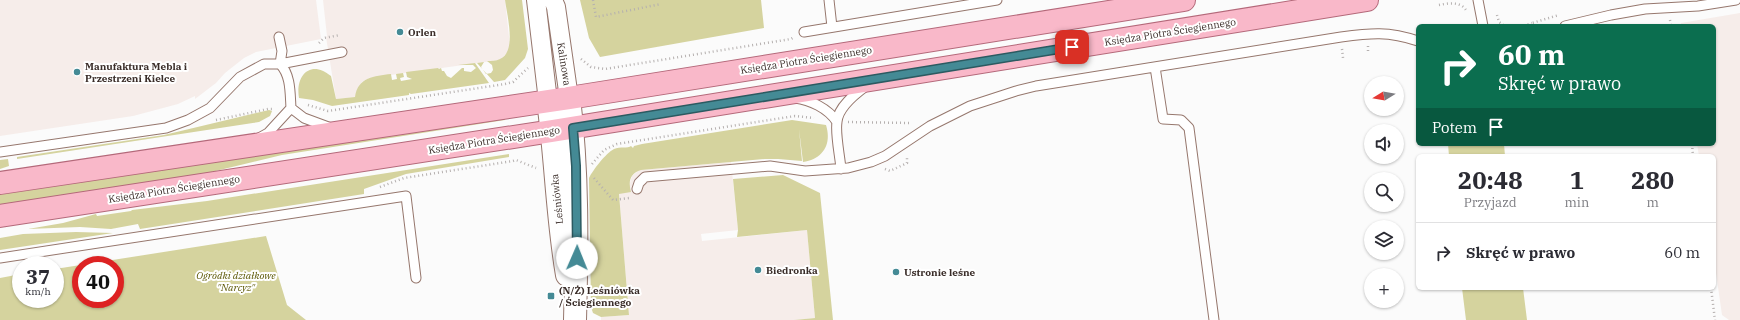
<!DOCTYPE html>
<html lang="pl">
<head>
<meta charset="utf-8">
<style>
  body { margin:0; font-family:"IBM Plex Serif",serif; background:#f2f2f3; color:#2b2b33; height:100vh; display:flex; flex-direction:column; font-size:15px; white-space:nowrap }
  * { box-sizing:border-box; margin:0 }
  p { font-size:13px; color:#7c7c81 }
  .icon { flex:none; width:22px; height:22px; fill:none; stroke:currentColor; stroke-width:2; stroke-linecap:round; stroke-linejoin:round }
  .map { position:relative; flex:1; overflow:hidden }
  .details { position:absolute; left:1416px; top:154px; width:300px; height:136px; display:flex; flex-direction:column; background:#fff; border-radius:6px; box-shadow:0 1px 3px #0004 }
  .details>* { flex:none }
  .hud { position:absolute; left:1416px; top:24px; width:300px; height:122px; border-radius:6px; box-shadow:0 1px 3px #0004; background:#0b6e4f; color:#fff; overflow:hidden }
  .needle { width:26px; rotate:259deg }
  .controls { position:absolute; left:1364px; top:76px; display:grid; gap:8px }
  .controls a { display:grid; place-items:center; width:40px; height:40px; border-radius:50%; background:#fff; box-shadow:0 1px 3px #0004; font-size:20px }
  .speed { position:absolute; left:12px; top:256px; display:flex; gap:8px; font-size:20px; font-weight:700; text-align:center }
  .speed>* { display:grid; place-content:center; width:52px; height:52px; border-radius:50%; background:#fff; box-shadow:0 1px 3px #0004; line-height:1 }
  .speed small { font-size:10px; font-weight:400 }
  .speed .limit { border:6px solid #d22; background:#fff; color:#111 }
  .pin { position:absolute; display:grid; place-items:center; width:34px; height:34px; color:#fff; margin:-17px; border-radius:8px; box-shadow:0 2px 6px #0006 }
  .me { position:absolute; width:44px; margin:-22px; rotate:1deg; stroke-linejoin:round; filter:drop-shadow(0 0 3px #0008) }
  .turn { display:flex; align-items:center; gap:14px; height:84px; padding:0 16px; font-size:18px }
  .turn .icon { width:52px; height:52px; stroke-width:2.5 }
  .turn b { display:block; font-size:28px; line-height:34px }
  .then { display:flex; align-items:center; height:38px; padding:0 16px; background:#0003; gap:8px; font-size:15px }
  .eta { display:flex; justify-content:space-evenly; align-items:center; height:68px; text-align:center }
  .eta b { font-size:24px; font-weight:700; line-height:28px }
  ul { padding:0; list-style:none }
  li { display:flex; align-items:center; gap:12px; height:60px; padding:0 16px; border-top:1px solid #e1e1e2 }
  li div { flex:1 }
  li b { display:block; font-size:15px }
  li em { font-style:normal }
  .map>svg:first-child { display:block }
  .built { fill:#f6edea }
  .green { fill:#d5d39e; fill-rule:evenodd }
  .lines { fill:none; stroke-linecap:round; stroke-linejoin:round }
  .lane-casing { stroke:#96776d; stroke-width:11 }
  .street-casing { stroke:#96776d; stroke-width:20 }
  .secondary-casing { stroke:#96776d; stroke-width:24 }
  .primary-casing { stroke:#b4697a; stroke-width:24 }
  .path { stroke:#b5b0af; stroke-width:2.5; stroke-dasharray:1 3; stroke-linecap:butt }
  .lane { stroke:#fff; stroke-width:9 }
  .street { stroke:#fff; stroke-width:18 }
  .secondary { stroke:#fff; stroke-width:22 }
  .primary { stroke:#f9b8c9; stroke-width:22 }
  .route-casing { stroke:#2c5a61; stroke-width:10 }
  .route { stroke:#448a95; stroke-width:7 }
  .poi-dot { fill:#448a95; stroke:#fff; stroke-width:1.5 }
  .labels { text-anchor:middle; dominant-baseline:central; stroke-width:4; stroke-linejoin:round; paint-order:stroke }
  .poi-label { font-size:10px; font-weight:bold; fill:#3a2d29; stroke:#fff; text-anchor:start }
  .street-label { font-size:10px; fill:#3a2d29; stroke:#fff }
  .park-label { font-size:10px; font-style:italic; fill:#5a5602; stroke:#fff }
</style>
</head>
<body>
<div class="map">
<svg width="1740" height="320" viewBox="0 0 1740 320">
  <rect width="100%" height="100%" fill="#fbfbfb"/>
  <path class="built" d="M0,0H316L321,39L256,52L244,58L225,73L216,83L195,99V96L178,104L133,116L0,136Z
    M323,0H505L510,46L508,52L500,60L369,78L362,82L358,88L356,97L336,99L326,37L327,36Z
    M1740,13V320H1729L1722,315L1714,259V156H1699L1697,144H1714V26H1681V23Z
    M731,162L738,230L701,234L702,241L807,230L815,318L794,320H601V317L629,315L619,193L629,186L632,176L639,170Z"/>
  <path class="green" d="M505,0H522L528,49L525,58L505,80L494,82L477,63L484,62L481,67L486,74L491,73L493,70L492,65L487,61C491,61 496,61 500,59C517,52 507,15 505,0Z
    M580,0H761L764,28L600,57L589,38Z
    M475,63L489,83L411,94L409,93V95L332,106L313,100L299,98C295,75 311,59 331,76L336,99L355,97C358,77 374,76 391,74L392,80L397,79L396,74L403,73L404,77L400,78L401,81L412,79L407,77L406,72L438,68L439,69L441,68L442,71H444L447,76L451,78L462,68H464V71L471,72L476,68L473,65H458Z
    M269,110L272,111L270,116L259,122L17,159V157L164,135Z
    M505,118V120L282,155L203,174L0,205V193Z
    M792,120L826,125C832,144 823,159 803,162L799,129L802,161L778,159H765L641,170C630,173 628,182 631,192L619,194L629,315L601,317L593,313L591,307L589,178C593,170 606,153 614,149C620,146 628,149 631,146L633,148L634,146L642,144Z
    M1448,144H1504L1505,156H1449Z
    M509,154V157L406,174L364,189V194L140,229L138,224L111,229L80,227L28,229L63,223L96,214L97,216L131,211L132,210L207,201Z
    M8,159L9,166L0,169V160Z
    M783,175L820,193L833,320H794L815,318L807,230L737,237L738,230L733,179Z
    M76,232L113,233L0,250V238L23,234Z
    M266,236L287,305L306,320H0V278L21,274V299H55V269ZM81,265H115V299H81Z
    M1462,288H1523L1527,320H1466Z"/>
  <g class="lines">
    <defs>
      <path id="lane" d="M829,0L832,27
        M1478,0L1483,26
        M1565,26L1611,15L1645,9L1698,6L1736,0
        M804,32L997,0
        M279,37L282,51L280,64
        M280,64C291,75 290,93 291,108L304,118L331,128
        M1155,67L1163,119L1181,120L1189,128L1214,320
        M795,98C810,100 828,108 837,122
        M259,138L268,133L291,108
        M0,152L166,128L188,120L210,108L240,77L264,64H280L342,52
        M841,169C840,156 835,134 837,122C838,107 855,94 866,86
        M637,189L639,183L645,177L770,166L805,171L848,168L871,162L885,156L930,126L970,106L1016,91L1036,86L1341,37C1371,33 1388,31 1418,41
        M0,258L406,196L416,278"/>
      <path id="street" d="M536,0L548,101
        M553,0L556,7L569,98"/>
      <path id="secondary" d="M569,98C578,172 577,246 575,320
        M548,101C556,159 557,217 567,275"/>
      <path id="primary" d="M0,183L569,98L1184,0
        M0,216L552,131L1367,0"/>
    </defs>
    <use href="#lane" class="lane-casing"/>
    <use href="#street" class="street-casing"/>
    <use href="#secondary" class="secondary-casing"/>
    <use href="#primary" class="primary-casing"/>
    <path class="path" d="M593,0L596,17L661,4
      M1439,5C1449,3 1462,1 1467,12
      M1497,15L1499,22L1505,26
      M1670,20L1671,26
      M1524,26L1532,23
      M1533,26L1532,23L1559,15
      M319,43L324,38L340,35
      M1368,46V52
      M1342,49L1343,58
      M581,59L591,67L605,69L791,39L794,37
      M308,105L328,111L505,84L513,82L528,68
      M216,120L268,109H273
      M848,122L911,123
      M1692,144L1693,156
      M592,164L604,150L617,144L795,116L814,118
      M885,169L890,171L907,163V156
      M594,178L613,200L629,198
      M380,187L404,178L513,161L516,160L536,168
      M1711,288L1715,320"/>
    <use href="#lane" class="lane"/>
    <use href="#street" class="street"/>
    <use href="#secondary" class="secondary"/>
    <use href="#primary" class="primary"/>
  </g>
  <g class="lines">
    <defs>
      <path id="route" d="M577,258L576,166L573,128L1072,47"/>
    </defs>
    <use href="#route" class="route-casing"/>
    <use href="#route" class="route"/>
  </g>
  <g class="poi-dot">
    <circle cx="400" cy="32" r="4"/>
    <circle cx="77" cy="72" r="4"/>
    <circle cx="758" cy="270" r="4"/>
    <circle cx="896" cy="272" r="4"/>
    <rect x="547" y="292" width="8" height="8" rx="2"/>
  </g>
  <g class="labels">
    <g class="poi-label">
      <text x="408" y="32">Orlen</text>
      <text x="85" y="66">Manufaktura Mebla i<tspan x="85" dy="12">Przestrzeni Kielce</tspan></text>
      <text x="766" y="270">Biedronka</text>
      <text x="904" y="272">Ustronie leśne</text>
      <text x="559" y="290">(N/Ż) Leśniówka<tspan x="559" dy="12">/ Ściegiennego</tspan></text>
    </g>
    <g class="street-label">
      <text transform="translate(1170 32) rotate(-9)">Księdza Piotra Ściegiennego</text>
      <text transform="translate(806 60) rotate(-9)">Księdza Piotra Ściegiennego</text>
      <text transform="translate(564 64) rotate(81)">Kalinowa</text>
      <text transform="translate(494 140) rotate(-9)">Księdza Piotra Ściegiennego</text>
      <text transform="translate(174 189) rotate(-9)">Księdza Piotra Ściegiennego</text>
      <text transform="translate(557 199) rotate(-96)">Leśniówka</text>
    </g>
    <g class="park-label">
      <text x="236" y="275">Ogródki działkowe<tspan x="236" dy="12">"Narcyz"</tspan></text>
    </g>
  </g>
</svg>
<div class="controls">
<a><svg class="needle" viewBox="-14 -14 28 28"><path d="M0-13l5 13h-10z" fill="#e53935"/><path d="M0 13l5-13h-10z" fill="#7c7c81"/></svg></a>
<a><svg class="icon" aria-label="sound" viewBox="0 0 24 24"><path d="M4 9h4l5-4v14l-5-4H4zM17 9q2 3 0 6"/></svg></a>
<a><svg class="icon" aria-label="search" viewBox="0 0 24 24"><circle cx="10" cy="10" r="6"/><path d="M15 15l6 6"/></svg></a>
<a><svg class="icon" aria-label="layers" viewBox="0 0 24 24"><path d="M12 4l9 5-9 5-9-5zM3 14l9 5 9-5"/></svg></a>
<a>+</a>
</div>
<div class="speed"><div>37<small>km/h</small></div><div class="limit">40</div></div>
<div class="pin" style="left:1072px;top:47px;background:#d93025"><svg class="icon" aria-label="arrive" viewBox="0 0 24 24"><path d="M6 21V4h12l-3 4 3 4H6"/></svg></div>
<svg class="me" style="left:577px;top:258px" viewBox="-20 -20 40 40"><circle r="19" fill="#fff"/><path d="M0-13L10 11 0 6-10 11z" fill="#448a95"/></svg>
<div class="hud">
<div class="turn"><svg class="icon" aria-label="right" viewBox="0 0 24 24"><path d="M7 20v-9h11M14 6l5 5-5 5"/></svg><div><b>60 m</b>Skręć w prawo</div></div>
<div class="then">Potem<svg class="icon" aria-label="arrive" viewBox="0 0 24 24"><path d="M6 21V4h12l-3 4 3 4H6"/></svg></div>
</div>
<section class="details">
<div class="eta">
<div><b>20:48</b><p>Przyjazd</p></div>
<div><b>1</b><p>min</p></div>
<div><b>280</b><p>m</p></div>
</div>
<ul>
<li><svg class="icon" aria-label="right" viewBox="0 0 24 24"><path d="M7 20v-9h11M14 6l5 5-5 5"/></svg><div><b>Skręć w prawo</b></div><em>60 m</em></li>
</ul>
</section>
</div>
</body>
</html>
